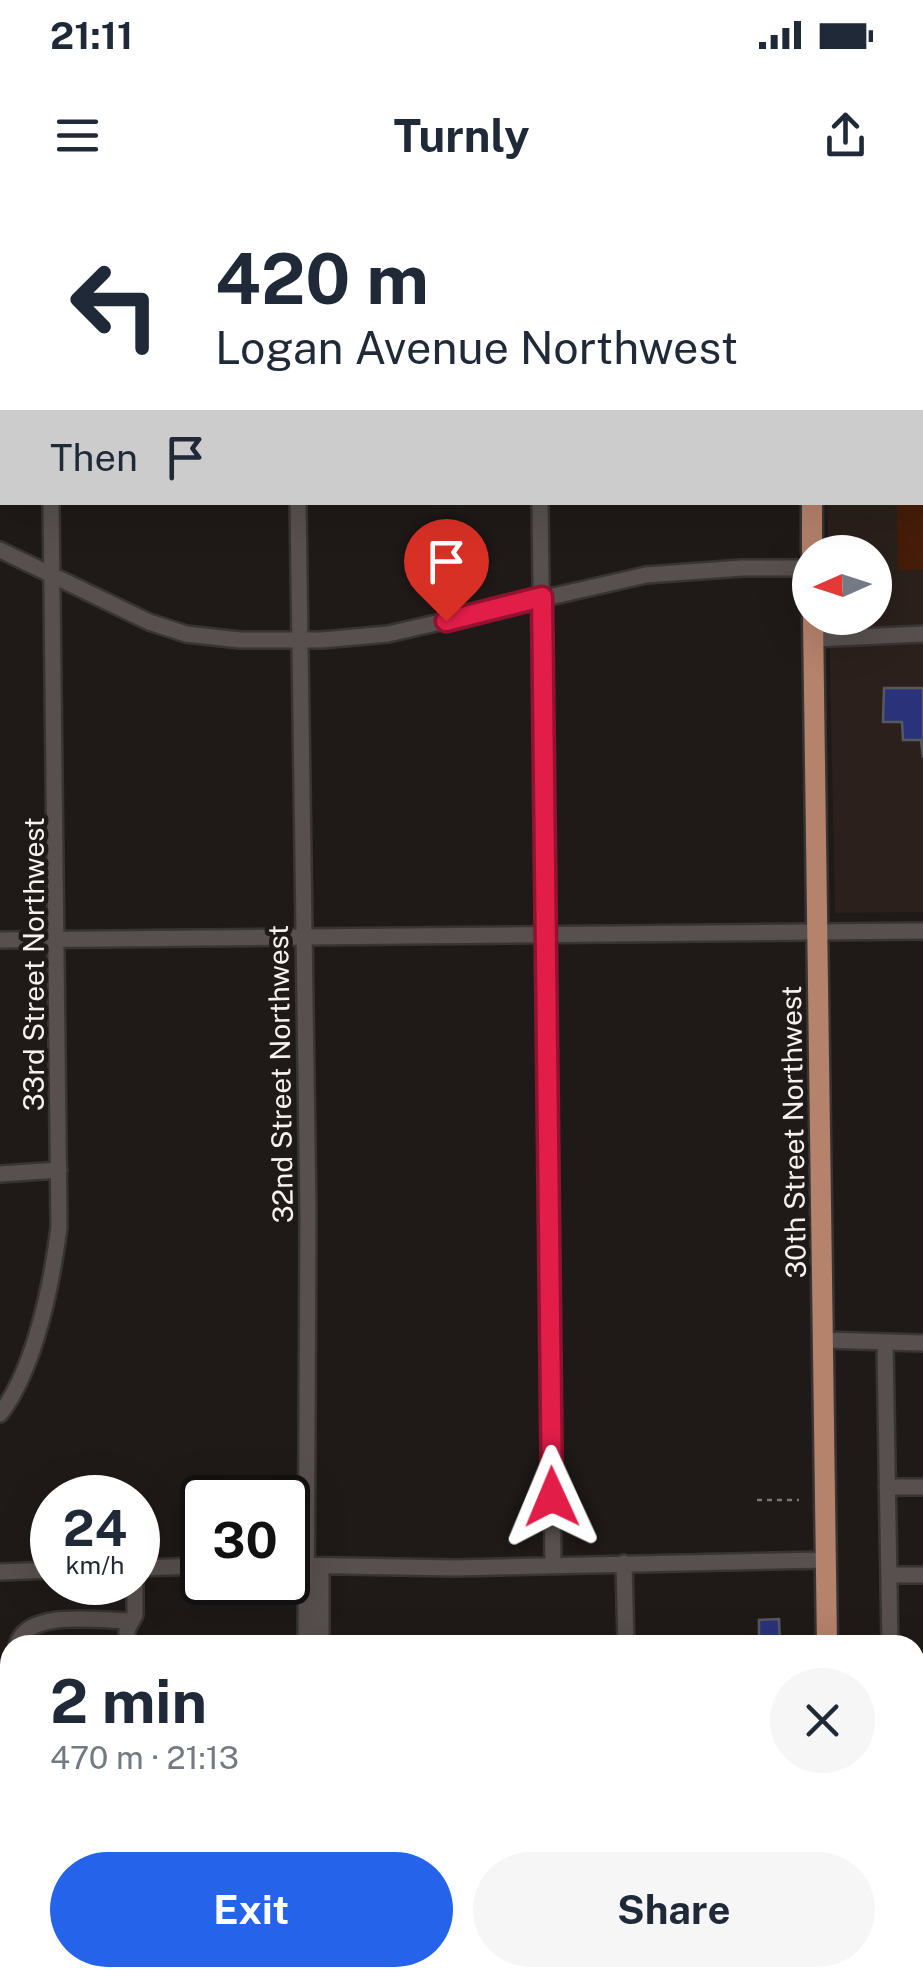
<!DOCTYPE html>
<html lang="en">
<head>
<meta charset="utf-8">
<style>
  body { margin:0; font-family:"Public Sans",sans-serif; background:#f6f6f7; color:#1f2937; height:100vh; display:flex; flex-direction:column; font-size:38px; white-space:nowrap }
  * { box-sizing:border-box; margin:0 }
  p { font-size:32px; color:#747a83 }
  .icon { flex:none; width:55px; height:55px; fill:none; stroke:currentColor; stroke-width:2; stroke-linecap:round; stroke-linejoin:round }
  .map { position:relative; flex:1; overflow:hidden }
  .details { position:absolute; left:0px; top:1435px; width:925px; height:352px; display:flex; flex-direction:column; background:#fff; border-radius:30px 30px 0 0; box-shadow:0 10px 40px #0002 }
  .details>* { flex:none }
  .top-card { position:absolute; left:0px; top:0px; width:925px; height:305px; box-shadow:0 10px 40px #0002; background:#fff; color:#1f2937; overflow:hidden }
  .needle { width:65px; rotate:267deg }
  .tools { position:absolute; left:792px; top:335px; display:grid; gap:20px }
  .tools a { display:grid; place-items:center; width:100px; height:100px; border-radius:50%; background:#fff; box-shadow:0 10px 40px #0002; font-size:50px }
  .speed { position:absolute; left:30px; top:1275px; display:flex; gap:20px; font-size:50px; font-weight:700; text-align:center }
  .speed>* { display:grid; place-content:center; width:130px; height:130px; border-radius:50%; background:#fff; box-shadow:0 10px 40px #0002; line-height:1 }
  .speed small { font-size:25px; font-weight:400 }
  .speed .limit { border:5px solid #111; border-radius:15px; background:#fff; color:#111 }
  .pin { position:absolute; display:grid; place-items:center; width:85px; height:85px; color:#fff; margin:-102px -42px; border-radius:50% 50% 50% 0; rotate:-45deg; box-shadow:0 0 10px #0007 }
  .pin .icon { rotate:45deg }
  .me { position:absolute; width:110px; margin:-55px; rotate:359deg; stroke-linejoin:round; filter:drop-shadow(0 0 8px #0008) }
  .turn { display:flex; align-items:center; gap:35px; height:210px; padding:0 50px; font-size:45px }
  .turn .icon { width:130px; height:130px; stroke-width:2.5 }
  .turn b { display:block; font-size:70px; line-height:85px }
  .then { display:flex; align-items:center; height:95px; padding:0 50px; background:#0003; gap:20px; font-size:38px }
  .round { display:grid; place-items:center; flex:none; width:105px; height:105px; border-radius:52px; background:#f6f6f7 }
  .overview { display:flex; align-items:center; justify-content:space-between; height:170px; padding:0 50px }
  h1 { font-size:60px; font-weight:700; line-height:75px }
  .cta { display:flex; gap:20px; margin-top:auto; padding:20px 50px }
  .cta a { flex:1; height:115px; border-radius:60px; background:#2563eb; color:#fff; font-size:40px; font-weight:700; line-height:115px; text-align:center }
  .cta a+a { background:#f6f6f7; color:#1f2937 }
  .status { display:flex; justify-content:space-between; align-items:center; height:70px; padding:0 50px; background:#fff; direction:ltr }
  .status svg { height:28px; fill:currentColor }
  header { display:flex; justify-content:space-between; align-items:center; height:130px; padding:0 50px; background:#fff; font-size:45px; font-weight:700 }
  .map>svg:first-child { display:block }
  .built { fill:#2b201b }
  .green { fill:#451d09 }
  .building { fill:#2a337a; stroke:#57585e; stroke-width:2.5 }
  .lines { fill:none; stroke-linecap:round; stroke-linejoin:round }
  .minor-casing { stroke:#383433; stroke-width:20 }
  .major-casing { stroke:#383433; stroke-width:25 }
  .path { stroke:#7b7775; stroke-width:2.5; stroke-dasharray:5 5; stroke-linecap:butt }
  .minor { stroke:#57504e; stroke-width:15 }
  .major { stroke:#b5826b; stroke-width:20 }
  .route-casing { stroke:#92132f; stroke-width:25 }
  .route { stroke:#e11d48; stroke-width:18 }
  .labels { text-anchor:middle; dominant-baseline:central; stroke-width:9; stroke-linejoin:round; paint-order:stroke }
  .street-label { font-size:28px; fill:#f6f2f0; stroke:#1f1a18 }
</style>
</head>
<body>
<div class="status"><b>21:11</b><svg viewBox="0 0 49 12"><path d="M0 12V9h3v3zM5 12V6h3v6zM10 12V3h3v9zM15 12V0h3v12zM26 1h20v11H26zM47 4h2v5h-2z"/></svg></div>
<header><svg class="icon" aria-label="menu" viewBox="0 0 24 24"><path d="M4 6h16M4 12h16M4 18h16"/></svg>Turnly<svg class="icon" aria-label="share" viewBox="0 0 24 24"><path d="M12 15V3M7 8l5-5 5 5M5 13v7h14v-7"/></svg></header>
<div class="map">
<svg width="923" height="1786" viewBox="0 0 923 1786">
  <rect width="100%" height="100%" fill="#1f1a18"/>
  <path class="built" d="M923,57V712L835,713L829,418H875V352H828L827,303L922,302Z"/>
  <path class="green" d="M923,239V369L898,370L897,303L922,302Z"/>
  <path class="building" d="M884,488H923V558L921,540H903L902,522H883Z
    M779,1419L780,1445H759V1420Z
    M915,1494L917,1513H923V1611H915Z
    M922,1763L923,1786H900L903,1778H915V1764Z"/>
  <g class="lines">
    <defs>
      <path id="minor" d="M49,0V2
        M293,0L294,2
        M536,0V2
        M298,302L308,1015L306,1445
        M540,302L553,1364
        M0,350L149,422L186,434L240,440H322L388,434L646,375L742,368H810
        M814,439L923,434
        M0,740L923,731
        M0,974L59,970
        M824,1140L923,1143
        M885,1142L890,1445
        M0,1214C35,1169 52,1083 59,1027L51,302
        M887,1287H923
        M624,1363L626,1445
        M288,1365L455,1368L824,1360
        M138,1368L202,1366
        M0,1372L52,1370
        M889,1375H923
        M17,1445C28,1408 100,1421 132,1421
        M127,1445V1430L135,1415V1382
        M321,1445V1367
        M915,1470H923
        M915,1489H923
        M0,1562L10,1549
        M915,1649L923,1648
        M915,1687H923
        M915,1732H923
        M915,1757H923
        M241,1778V1786
        M627,1778L628,1786"/>
      <path id="major" d="M808,0V2
        M812,302V352
        M813,418L827,1445
        M834,1778L835,1786"/>
    </defs>
    <use href="#minor" class="minor-casing"/>
    <use href="#major" class="major-casing"/>
    <path class="path" d="M757,1300H799"/>
    <use href="#minor" class="minor"/>
    <use href="#major" class="major"/>
  </g>
  <g class="lines">
    <defs>
      <path id="route" d="M446,421L542,397L552,1297"/>
    </defs>
    <use href="#route" class="route-casing"/>
    <use href="#route" class="route"/>
  </g>
  <g class="labels">
    <g class="street-label">
      <text transform="translate(33 764) rotate(-90)">33rd Street Northwest</text>
      <text transform="translate(280 874) rotate(-91)">32nd Street Northwest</text>
      <text transform="translate(793 932) rotate(-91)">30th Street Northwest</text>
    </g>
  </g>
</svg>
<div class="tools">
<a><svg class="needle" viewBox="-14 -14 28 28"><path d="M0-13l5 13h-10z" fill="#e53935"/><path d="M0 13l5-13h-10z" fill="#747a83"/></svg></a>
</div>
<div class="speed"><div>24<small>km/h</small></div><div class="limit">30</div></div>
<div class="pin" style="left:446px;top:421px;background:#d93025"><svg class="icon" aria-label="arrive" viewBox="0 0 24 24"><path d="M6 21V4h12l-3 4 3 4H6"/></svg></div>
<svg class="me" style="left:552px;top:1297px" viewBox="-20 -20 40 40"><path d="M0-17L14 15 0 8-14 15z" fill="#e11d48" stroke="#fff" stroke-width="4"/></svg>
<div class="top-card">
<div class="turn"><svg class="icon" aria-label="left" viewBox="0 0 24 24"><path d="M17 20v-9H6M10 6l-5 5 5 5"/></svg><div><b>420 m</b>Logan Avenue Northwest</div></div>
<div class="then">Then<svg class="icon" aria-label="arrive" viewBox="0 0 24 24"><path d="M6 21V4h12l-3 4 3 4H6"/></svg></div>
</div>
<section class="details">
<div class="overview"><div><h1>2 min</h1><p>470 m · 21:13</p></div><a class="round"><svg class="icon" aria-label="close" viewBox="0 0 24 24"><path d="M6 6l12 12M18 6L6 18"/></svg></a></div>
<div class="cta"><a>Exit</a><a>Share</a></div>
</section>
</div>
</body>
</html>
